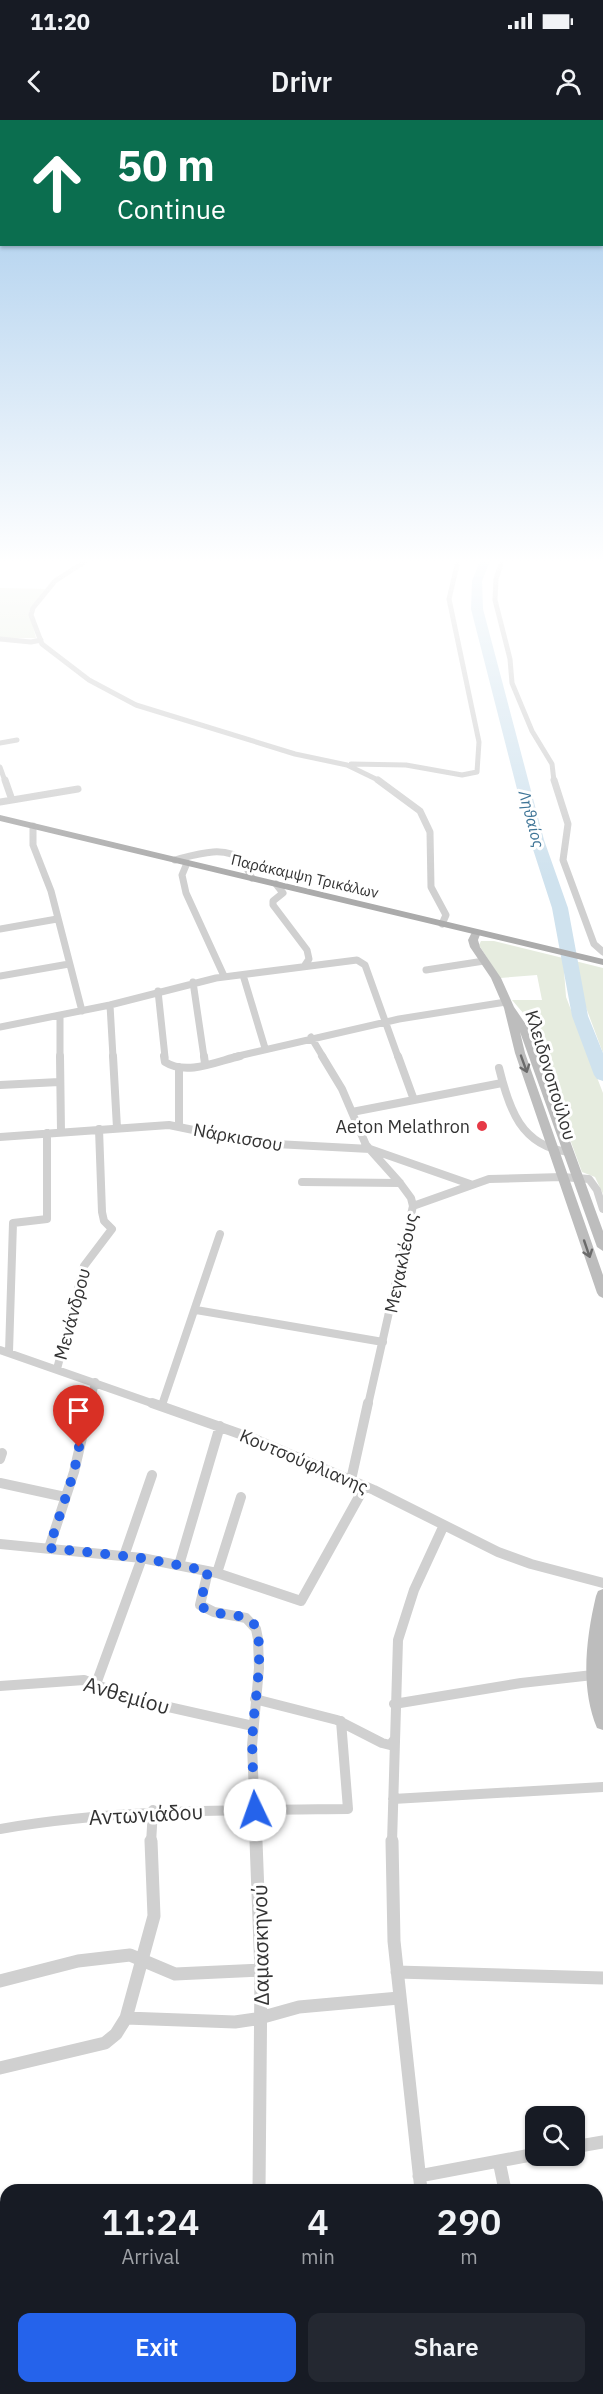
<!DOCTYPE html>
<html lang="en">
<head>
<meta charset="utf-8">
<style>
  body { margin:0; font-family:"IBM Plex Sans",sans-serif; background:#242831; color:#f1f3f6; height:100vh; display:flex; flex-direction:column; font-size:22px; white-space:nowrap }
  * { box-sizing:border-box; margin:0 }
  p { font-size:20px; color:#9ea1a6 }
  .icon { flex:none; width:33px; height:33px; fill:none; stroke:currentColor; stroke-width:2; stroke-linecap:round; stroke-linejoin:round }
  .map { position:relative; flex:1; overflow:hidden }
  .details { position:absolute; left:0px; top:2064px; width:603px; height:210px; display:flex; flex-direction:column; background:#171b24; border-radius:18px 18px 0 0; box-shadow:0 2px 4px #0004 }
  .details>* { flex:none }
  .banner { position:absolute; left:0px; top:0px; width:603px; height:126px; box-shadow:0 2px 4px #0004; background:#0b6e4f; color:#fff; overflow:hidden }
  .fabs { position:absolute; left:525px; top:1986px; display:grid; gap:12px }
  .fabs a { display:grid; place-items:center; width:60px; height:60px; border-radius:12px; background:#171b24; box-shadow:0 2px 4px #0004; font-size:30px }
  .pin { position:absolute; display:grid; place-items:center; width:51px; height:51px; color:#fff; margin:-62px -26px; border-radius:50% 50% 50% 0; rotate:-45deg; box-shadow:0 0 6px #0007 }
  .pin .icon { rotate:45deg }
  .me { position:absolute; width:66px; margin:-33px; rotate:357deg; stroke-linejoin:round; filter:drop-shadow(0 0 4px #0008) }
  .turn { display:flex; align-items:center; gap:21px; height:126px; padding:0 18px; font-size:27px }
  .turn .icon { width:78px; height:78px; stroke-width:2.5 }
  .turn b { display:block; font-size:42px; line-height:51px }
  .eta { display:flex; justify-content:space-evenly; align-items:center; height:102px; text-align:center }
  .eta b { font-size:36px; font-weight:600; line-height:42px }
  .button { display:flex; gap:12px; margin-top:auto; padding:12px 18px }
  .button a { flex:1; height:69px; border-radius:12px; background:#2563eb; color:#fff; font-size:24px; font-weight:600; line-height:69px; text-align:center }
  .button a+a { background:#242831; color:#f1f3f6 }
  .status { display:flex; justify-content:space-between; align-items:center; height:42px; padding:0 30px; background:#171b24; direction:ltr }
  .status svg { height:16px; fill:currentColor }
  header { display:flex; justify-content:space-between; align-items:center; height:78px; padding:0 18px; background:#171b24; font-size:27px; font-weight:600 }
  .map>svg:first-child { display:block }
  .green { fill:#e6ecdf }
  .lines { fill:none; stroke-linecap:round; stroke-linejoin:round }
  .river { fill:#cfe2ee; fill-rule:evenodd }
  .street-far4 { stroke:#d0d0d0; stroke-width:5 }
  .street-far3 { stroke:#d0d0d0; stroke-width:7 }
  .street-far2 { stroke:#d0d0d0; stroke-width:8 }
  .street-far1 { stroke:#d0d0d0; stroke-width:10 }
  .street { stroke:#d0d0d0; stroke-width:13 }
  .secondary { fill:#bdbdbd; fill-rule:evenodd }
  .primary { fill:#ababab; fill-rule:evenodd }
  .oneway { stroke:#6a6a6a }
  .route { stroke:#2563eb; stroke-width:10; stroke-dasharray:0 18 }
  .poi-dot { fill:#e63946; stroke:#fff; stroke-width:2 }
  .labels { text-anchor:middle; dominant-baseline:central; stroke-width:6; stroke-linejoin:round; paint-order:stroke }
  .far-street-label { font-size:15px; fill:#333; stroke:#fff }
  .far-water-label { font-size:16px; font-style:italic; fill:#3f7597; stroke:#fff }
  .street-label { font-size:18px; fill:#333; stroke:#fff }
  .poi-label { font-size:18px; fill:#333; stroke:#fff; text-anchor:end }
  .near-street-label { font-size:21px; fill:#333; stroke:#fff }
</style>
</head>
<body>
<div class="status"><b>11:20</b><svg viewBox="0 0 49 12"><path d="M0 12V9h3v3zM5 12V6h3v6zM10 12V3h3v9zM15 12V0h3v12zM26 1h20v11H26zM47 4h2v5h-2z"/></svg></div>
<header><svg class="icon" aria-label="back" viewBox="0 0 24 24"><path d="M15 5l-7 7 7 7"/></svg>Drivr<svg class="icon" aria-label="person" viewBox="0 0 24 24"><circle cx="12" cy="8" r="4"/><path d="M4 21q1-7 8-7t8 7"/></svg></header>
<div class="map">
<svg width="603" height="2274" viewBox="0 0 603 2274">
  <rect width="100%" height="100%" fill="#fff"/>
  <path class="green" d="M0,468L45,469L29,492L36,518H0Z
    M481,821H494L563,838L566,877L603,973V1074L595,1057L582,1052L530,910L543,923L535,907L512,880H542L537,855L500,858L479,825Z
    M575,841L603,848V933L578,866Z"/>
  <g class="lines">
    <path class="river" d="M480,441H490L482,461L483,489L544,720L568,788L588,896L603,933V961L597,959L594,955L572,896L552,788L530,720L471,489L472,461Z"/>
    <path class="street-far4" d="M86,441L55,461L33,488L31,495L42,524L89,560L136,585L295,634L347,645L380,661
      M502,441L496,459L495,480L510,539L512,563L532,611L552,644L554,661
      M0,519L31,522L41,520
      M0,623L17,620
      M351,644L406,645L462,655L477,652L479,622L449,479L458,441
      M0,647L5,661"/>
    <path class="street-far3" d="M5,660L12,680
      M378,660L420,691L430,712L431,767L446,795L442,804
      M554,660L568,704L563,740L594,824L603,832
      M0,682L78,669
      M33,706V725L51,771L82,891
      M175,740C194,735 226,724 242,741C246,745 249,753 252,758
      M187,743L182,755L186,773L224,856
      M276,764L283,773L273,781V785L307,830L309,839L305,845
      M0,809L57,799
      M426,850L484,841
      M243,855L265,928
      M0,856L69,844
      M193,862L204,937
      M158,871L165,937
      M110,885L113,937
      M60,896V937
      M0,907L110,885L216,858L357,840L365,845L398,937
      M311,917L323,937
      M234,937L399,899L506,882"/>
    <path class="street-far2" d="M60,936L61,1012
      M113,936L117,1008
      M164,936L165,942C187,956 218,941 240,936
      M204,936L205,944
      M322,936L342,969L366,1025L400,1063L411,1078L413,1086L368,1285
      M398,936L414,980
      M179,947V1006
      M499,948C509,989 521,1026 568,1032
      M0,965L59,962
      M352,992L502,963
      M0,1017L169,1005L257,1023L370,1029L470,1064
      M302,1062L400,1063
      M413,1086L489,1059L562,1057L589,1059L597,1070L603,1089
      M196,1190L383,1222
      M0,1230L157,1285
      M9,1232L13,1103L47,1099V1013
      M57,1249L84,1146L112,1109L104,1101L102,1092L99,1009
      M90,1285L95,1262
      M162,1285L220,1114"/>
    <path class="street-far1" d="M152,1283L257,1320L374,1370L498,1432L531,1444L603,1463
      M0,1339L2,1333
      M351,1360L368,1283
      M0,1363L65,1377
      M0,1424L142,1438L217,1453L301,1481L365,1366
      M49,1428L74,1352L90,1283
      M124,1436L152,1355
      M179,1445L220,1306
      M208,1451L200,1485L214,1492L246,1498L256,1509L258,1519L259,1548L252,1626L256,1723
      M217,1453L241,1377
      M96,1564L142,1438
      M0,1566L84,1560L133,1579L253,1606
      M255,1579L337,1600L382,1623L390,1625L394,1620
      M394,1584L521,1563L593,1555
      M393,1679L603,1667
      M0,1709C115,1689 231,1690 348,1689L341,1601
      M151,1723L153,1690
      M392,1723L398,1520L414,1470L444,1405"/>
    <path class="street" d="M256,1721L261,1852L259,2070
      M392,1721L394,1821L421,2070
      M397,1852L603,1858
      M0,1861L78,1841L130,1835L175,1854L261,1850
      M126,1898L235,1902L256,1899L299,1887L399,1878
      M0,1948L105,1923L116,1914L126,1898L154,1796L151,1721
      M574,2027L603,2022
      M499,2041L505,2070
      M419,2056L536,2034
      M0,2183L6,2181
      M597,2199L603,2197
      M0,2206L6,2254
      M597,2238L603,2236
      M8,2268L9,2274
      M152,2268V2274
      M432,2268L433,2274
      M538,2268L539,2274
      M260,2274L288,2268
      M438,2274L465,2268"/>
    <path class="secondary" d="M476,809L481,812L478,820L480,827L501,858L514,887L529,909L603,1111V1131L597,1127L520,912L525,933L603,1155V1178L599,1176L597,1173L515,933L504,888L491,858L470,827L468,820L473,810Z
      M603,1469V1610L597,1608C580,1568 586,1518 596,1476L598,1471Z"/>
    <path class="primary" d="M0,695L603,839V845L0,701Z"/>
  </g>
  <defs><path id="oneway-shaft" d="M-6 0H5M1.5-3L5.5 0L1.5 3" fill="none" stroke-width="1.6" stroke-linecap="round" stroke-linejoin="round" transform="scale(1.5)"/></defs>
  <g class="oneway">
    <use href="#oneway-shaft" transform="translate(524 944) rotate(70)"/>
    <use href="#oneway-shaft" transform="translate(587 1129) rotate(71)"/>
  </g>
  <linearGradient id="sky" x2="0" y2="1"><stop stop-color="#9ec6ea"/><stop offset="0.58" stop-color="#fff"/><stop offset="1" stop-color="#fff" stop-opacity="0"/></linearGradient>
  <rect width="603" height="760" fill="url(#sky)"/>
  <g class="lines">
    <path class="route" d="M79,1327L74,1352L49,1428L142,1438L208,1451L200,1485C214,1499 238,1490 252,1502C267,1515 254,1586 253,1607C251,1635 254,1663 255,1690"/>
  </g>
  <circle class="poi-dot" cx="482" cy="1006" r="6"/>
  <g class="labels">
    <g class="far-street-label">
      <text transform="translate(305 756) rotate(13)">Παράκαμψη Τρικάλων</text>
    </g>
    <g class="far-water-label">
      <text transform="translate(532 699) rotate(75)">Ληθαίος</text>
    </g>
    <g class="street-label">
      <text transform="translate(551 955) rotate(73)">Κλειδονοπούλου</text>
      <text transform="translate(238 1017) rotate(10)">Νάρκισσου</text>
      <text transform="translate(401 1143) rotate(-78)">Μεγακλέους</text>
      <text transform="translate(72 1194) rotate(-75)">Μενάνδρου</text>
      <text transform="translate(304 1341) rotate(23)">Κουτσούφλιανης</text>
    </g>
    <g class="poi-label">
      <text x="470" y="1006">Aeton Melathron</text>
    </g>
    <g class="near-street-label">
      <text transform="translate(127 1575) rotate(16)">Ανθεμίου</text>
      <text transform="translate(146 1694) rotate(-3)">Αντωνιάδου</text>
      <text transform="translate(260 1825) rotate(-91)">Δαμασκηνού</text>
    </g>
  </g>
</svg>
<div class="fabs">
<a><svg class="icon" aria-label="search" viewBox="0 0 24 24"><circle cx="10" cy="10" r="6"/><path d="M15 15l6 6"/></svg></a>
</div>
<div class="pin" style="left:79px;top:1327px;background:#d93025"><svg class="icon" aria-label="arrive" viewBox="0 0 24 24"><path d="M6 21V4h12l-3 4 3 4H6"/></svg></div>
<svg class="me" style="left:255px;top:1690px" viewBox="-20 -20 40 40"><circle r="19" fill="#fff"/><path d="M0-13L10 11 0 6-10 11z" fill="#2563eb"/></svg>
<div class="banner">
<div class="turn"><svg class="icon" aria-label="ahead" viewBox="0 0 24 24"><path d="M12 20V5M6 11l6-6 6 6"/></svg><div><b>50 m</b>Continue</div></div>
</div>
<section class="details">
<div class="eta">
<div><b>11:24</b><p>Arrival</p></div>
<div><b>4</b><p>min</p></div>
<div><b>290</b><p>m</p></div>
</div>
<div class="button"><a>Exit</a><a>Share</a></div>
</section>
</div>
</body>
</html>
